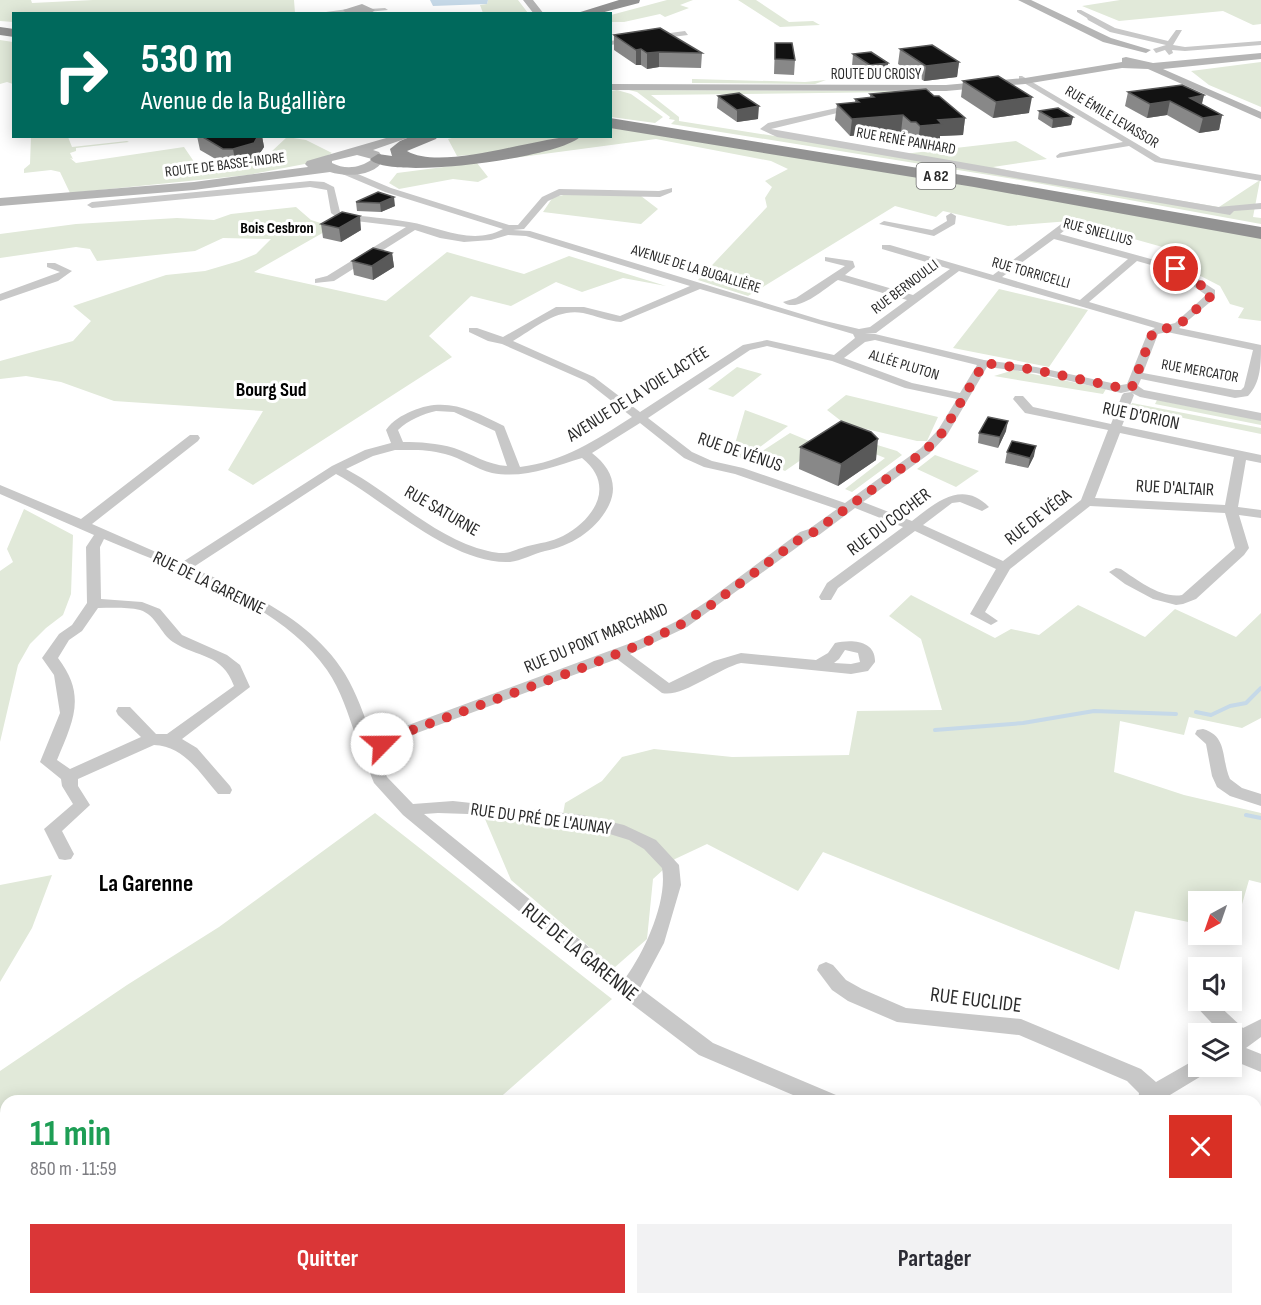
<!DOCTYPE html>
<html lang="fr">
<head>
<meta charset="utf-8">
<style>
  body { margin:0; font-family:"Sofia Sans Condensed",sans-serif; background:#f2f2f3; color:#2b2b33; height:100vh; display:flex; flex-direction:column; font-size:22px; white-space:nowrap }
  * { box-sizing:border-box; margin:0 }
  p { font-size:20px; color:#7c7c81 }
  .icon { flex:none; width:33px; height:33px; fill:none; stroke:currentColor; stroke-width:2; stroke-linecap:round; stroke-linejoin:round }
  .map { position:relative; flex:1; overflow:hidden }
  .panel { position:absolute; left:0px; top:1095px; width:1262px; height:210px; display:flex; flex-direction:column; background:#fff; border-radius:18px 18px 0 0; box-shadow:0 3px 15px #0003 }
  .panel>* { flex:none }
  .hud { position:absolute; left:12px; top:12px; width:600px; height:126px; border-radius:0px; box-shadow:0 3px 15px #0003; background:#00695c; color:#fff; overflow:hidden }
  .needle { width:39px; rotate:220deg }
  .buttons { position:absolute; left:1188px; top:891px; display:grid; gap:12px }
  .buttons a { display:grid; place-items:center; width:54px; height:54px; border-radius:0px; background:#fff; box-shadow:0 3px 15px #0003; font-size:30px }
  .pin { position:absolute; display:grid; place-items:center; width:51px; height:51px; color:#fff; margin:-26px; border:3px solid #fff; border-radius:50%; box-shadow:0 2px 6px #0007 }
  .me { position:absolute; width:66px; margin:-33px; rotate:67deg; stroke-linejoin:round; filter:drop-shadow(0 0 4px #0008) }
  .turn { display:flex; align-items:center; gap:21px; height:126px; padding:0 30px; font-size:27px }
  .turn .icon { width:78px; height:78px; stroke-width:2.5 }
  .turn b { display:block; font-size:42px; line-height:51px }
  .round { display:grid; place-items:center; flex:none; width:63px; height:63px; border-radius:0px; background:#f2f2f3 }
  .summary { display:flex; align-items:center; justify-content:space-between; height:102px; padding:0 30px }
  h1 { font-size:36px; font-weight:700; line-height:45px; color:#1e9e55 }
  .cta { display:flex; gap:12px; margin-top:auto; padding:12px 30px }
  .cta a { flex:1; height:69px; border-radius:0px; background:#da3637; color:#fff; font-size:24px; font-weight:700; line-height:69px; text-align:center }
  .cta a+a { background:#f2f2f3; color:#2b2b33 }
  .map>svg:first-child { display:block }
  .green { fill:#e1e9d9 }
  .water { fill:#c6d9e8 }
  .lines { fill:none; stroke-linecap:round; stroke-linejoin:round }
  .stream { stroke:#c6d9e8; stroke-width:4 }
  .street { fill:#c8c8c8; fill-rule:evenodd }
  .secondary { fill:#b5b5b5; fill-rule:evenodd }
  .highway { fill:#929292; fill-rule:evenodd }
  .wall { fill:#888 }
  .shaded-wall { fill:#595959 }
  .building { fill:#121212; stroke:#595959; stroke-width:1.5 }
  .route { stroke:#da3637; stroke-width:10; stroke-dasharray:0 18 }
  .labels { text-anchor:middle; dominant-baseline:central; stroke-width:6; stroke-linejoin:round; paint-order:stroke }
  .far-street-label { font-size:15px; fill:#2b2b2b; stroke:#fff }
  .shield { fill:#fff; stroke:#6b6b6b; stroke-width:1.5 }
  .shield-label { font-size:16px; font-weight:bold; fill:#2b2b2b }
  .far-neighbourhood-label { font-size:16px; font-weight:bold; fill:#000; stroke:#fff }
  .street-label { font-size:18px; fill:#2b2b2b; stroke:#fff }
  .far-district-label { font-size:20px; font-weight:bold; fill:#000; stroke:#fff }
  .near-street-label { font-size:21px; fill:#2b2b2b; stroke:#fff }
  .district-label { font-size:24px; font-weight:bold; fill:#000; stroke:#fff }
</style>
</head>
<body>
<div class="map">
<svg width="1261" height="1305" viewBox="0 0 1261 1305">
  <rect width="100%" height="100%" fill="#fff"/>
  <path class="green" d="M0,0H31L32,3L93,0H294L295,13L14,14L13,22L0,21Z
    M488,0H518L528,13H483L480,5L487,4Z
    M667,0H693L680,5L689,8L665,17L660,14L624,22H611V15Z
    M738,0H756L789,22L813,21L820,25L780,27Z
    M1120,0H1261V24L1253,25L1223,11L1119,21L1082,6Z
    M0,40L13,42V84L7,82L0,84Z
    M1261,62V107L1209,85L1191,71Z
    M692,79L805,82L826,80L815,84L692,83Z
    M617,90L631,94L663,117L655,123L611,117V91Z
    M629,90L895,91L898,92L651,95L679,117V121L895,155L1016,141L1047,159L993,167L1038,177L1219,207L1260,180L1253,217L1261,218V224L1014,179L671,124L675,120L669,119L670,117L637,92Z
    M611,127L973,185L1261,238V321L1238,318L1244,308L1230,304L1220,286L1191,271L1198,257L1070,221L1008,226L943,211L936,217L895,206L748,296L698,280L767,207L765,198L772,187L765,181L788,169L771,161L656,139L477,163L488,177L478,182L453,179L399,189L389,183L397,173L475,163L469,155L457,156L448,139L456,137L610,136Z
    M31,137H68L72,147L127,141L129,142L76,148V151L70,153L73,159L70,158L76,163L184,147L201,172L257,154L271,152L287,137L306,140L332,153L315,162L248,175L70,193L60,172L51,170L24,173V169L30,164Z
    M569,194L641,196L658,209L641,224L543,212L553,197Z
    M296,207L311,220L333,227L254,272L386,301L447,252L524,274L569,256L666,286L623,278L582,292L556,282L511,306L471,296L429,336L452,357L253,485L228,470L263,411L114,401L61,382L26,376L0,379V361L73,341L91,321L73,306L166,275L205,271L239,261L256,254L271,239L223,238L195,251L97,261L90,249L76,247L0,258V234L76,224L177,218L214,220L231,214Z
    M999,289L1088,310L1049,367L953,348Z
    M737,367L762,374L733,397L708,389Z
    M1014,370L1106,389L1103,394L994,376Z
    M846,395L938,417L927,441H917L845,424L827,410Z
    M1157,400L1261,420V425L1155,404Z
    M1132,403L1261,428V434L1130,407Z
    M745,410L788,426L744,459L732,454Z
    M831,431L897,451L902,455L852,492L845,489L885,458L827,434Z
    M790,433L821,446L785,471L753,457Z
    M935,455L979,471L956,487L917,469Z
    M24,509L73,535L71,594L63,615L46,628L30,644L18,665L0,742V571L13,562L7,549Z
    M911,595L995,638L1011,629L1039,635L1078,605L1145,637L1175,609L1236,637L1261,613V718L1242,728L1189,717L1184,735L1120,721L1114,772L1184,795L1261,813V883L1249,880L1234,932L1232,931V902H1198V924L1135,911L1119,970L823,852L798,891L707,844L675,859L653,879L647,939L614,968L511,880L485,819L561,825L565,803L602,781L622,757L654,749L732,757L849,755L857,711L942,710L921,639L889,616Z
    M375,813L612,999L496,1101H6V1299H306L300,1305H0V1071L127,985L219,927Z
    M52,875L32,928L0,982V885Z"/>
  <path class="water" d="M430,0H488L487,4L433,6Z"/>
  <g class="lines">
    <path class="stream" d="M1196,712L1211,715L1230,706L1246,703L1261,688
      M935,730L1023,723L1094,711L1176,714
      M1246,815L1261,818"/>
    <path class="street" d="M348,9L350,12H326Z
      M369,9L385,8L388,10L367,12Z
      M1077,10H1081L1115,28L1168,41L1176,30H1182L1173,45L1185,47L1261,41V45L1185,51L1172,50L1173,53L1169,55L1165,50L1156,53L1153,49L1166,45L1110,32L1088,20L1087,18L1077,12Z
      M685,31L688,35L610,45V41Z
      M1022,76L1161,158L1261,175V181L1155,162L1129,146L1057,158L1056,156L1060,153L1123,142L1019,80V76Z
      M855,104L859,106L858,108L771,129L1218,207L1261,203V209L1234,211L1230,215L777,137L760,129L768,123Z
      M340,169H346L391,188L509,225H518L542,197L559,189L659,191L672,188V192L660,197L561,195L548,201L524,229L513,230L530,231L821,320L859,329L870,327L907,300L838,280C825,288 798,314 783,302L796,298L845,266L825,261V257L853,261L855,267L845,275L913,295L950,269L882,249V245H890L993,275L1064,222H1070V226L1060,234L1180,267L1215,290V298L1179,328L1261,345C1261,363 1261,383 1248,396L1235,398L1141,379L1138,386L1144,390L1261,413V421L1140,397L1132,393L1134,395L1122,426L1261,455V463L1246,460L1238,507L1261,510V518L1239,515L1249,548L1244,555L1196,599L1183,604L1176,605L1153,599L1125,584L1109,572L1116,568L1121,569C1137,580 1162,599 1182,595L1235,548L1225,513L1090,506L1010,569L985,612L998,621L991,625L970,614L996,569L915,531L838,588L831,600H821L819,597L827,583L903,527L855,508L819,535L810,538L687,627L630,654L669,683L714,661L741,653L816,660L828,653L835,643C851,639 876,640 875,662L868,671L851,674L741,663C719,668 682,698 662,693L617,659L382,746L376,745L374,741L376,737L639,640L677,621L706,602L800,532L809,529L837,509L735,474L704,467L684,458L640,423L592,453C609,466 619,484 609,505C597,530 571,546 545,551C533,554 521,561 510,562C453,565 385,501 336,474L192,568C249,592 311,619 345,674C357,694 364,715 372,737L370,741H358L356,737C348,714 341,690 327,670C279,602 178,571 104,539L100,547L101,599L142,602L160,609L182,635L227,655L240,665L250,687L182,739L197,748L230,786L232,790L230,794H218C200,773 184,746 154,745L78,779V786L90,805L62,831L74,854L71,859L65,860L59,859L44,829L73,804L62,786L61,779L40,762L60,713L54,675L42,658L59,634L72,625L87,603L86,547L94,535L0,494V485L81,519L190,435H198L200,438L198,441L92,524L181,563L332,466L365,450L391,443L386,430C393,420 401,416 412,411C447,396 473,411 504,426L520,467C563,462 596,440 632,417L586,381L502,344L488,341L469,332V328H477L503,337L556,307H584L620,316L690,286L526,236L508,235L491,240L464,242L440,238L415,230L334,281L315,283V279L327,276L406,227L339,219L331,213L327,190L310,187L92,208L87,205L92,202L310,181L324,182L334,187L340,212L345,214C366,217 388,218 409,222C440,227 472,246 503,229L385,192L340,173ZM1054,239L1128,259L1080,300L1002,277ZM1137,261L1172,271L1206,295L1175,323L1167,325L1089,302ZM959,271L1155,328L1148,332L1127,384L1121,385L1036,367L984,360L875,334H865L876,333ZM700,289L853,334L855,338L834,355L767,340L743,345L640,412L594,377L513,341C535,328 557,308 583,313C597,316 607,321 621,322ZM1167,332L1253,350L1244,387L1241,390H1235L1143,373L1158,334ZM875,340L977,365L960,393L912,383L844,358L865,342ZM767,346L832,361L905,388L957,399L938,430L921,448L845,503L743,468L712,461L692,452L648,418L750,350ZM987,367L1036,373L1121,393L1130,391L1132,392L1124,393L1122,395L1111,424L1033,407L1023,396H1015L1013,399L1025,413L1108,430L1081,500L1003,561L923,525L952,503L960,502L982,511L989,507C962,479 935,503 912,521L863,502L929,454L947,435ZM436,411L454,412L495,431L507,466C488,465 472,454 454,448C437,443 420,442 403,442L398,430C408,420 423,414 436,411ZM1120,433L1234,457L1225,505L1095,498ZM395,450C412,450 428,449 445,454C461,458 476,469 492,473C524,479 552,467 582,458C616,485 595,519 563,536C551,542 540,543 528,546C510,551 508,556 488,551C435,539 393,494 346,469L373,456ZM98,608C111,608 127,607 140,610C156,615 160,633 173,642C198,658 222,653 234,686L167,734H156L130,707H118L116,711L118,715L141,737L70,769L57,760C73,721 87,696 58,658L69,640L82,631ZM845,650L858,653L860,662L851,664L834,663L839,659Z
      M951,213L956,216L955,224L934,236L879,224L884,221L932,230L947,221L946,216Z
      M47,263H55L72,271L58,281L0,301V294L60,272L47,267Z
      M1203,729C1228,736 1221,759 1230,779L1242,788L1261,794V806L1230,796L1217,787L1212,776L1206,744L1195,734L1197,730Z
      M370,747L376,749L387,777L413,804L453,801L582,815L624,825L656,840L679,865L681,885L664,943L640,988L713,1043L836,1095L839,1101H807L699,1055L620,995L403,815L374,783L362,753L364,749ZM438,813L468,814L600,831L629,840L644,849L662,868C668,900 645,951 626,977L424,814Z
      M826,962L833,965L846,980L862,989L906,1008L1021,1019L1141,1069L1156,1082L1198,1058V1066H1211L1208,1072L1160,1101H1138L1139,1093L1127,1081L1019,1035L897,1022L848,1001L832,990L817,970L819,965Z
      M1198,995V1000H1213L1243,1028L1261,1019V1037L1246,1048L1261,1054V1072L1232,1060V1034H1222L1192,1002Z
      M1256,1287L1261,1289V1305H1247L1245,1299H1256Z"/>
    <path class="secondary" d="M523,0H533L544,14H534Z
      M1018,0H1031L1111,38L1151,50L1146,53L1103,42Z
      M362,4L375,10L370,14H347L343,10Z
      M1261,53V59L1163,69L1261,112V119L1148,69L1122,68L1025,84L946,91L610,90V84L946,85L1025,78L1122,62V58L1126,57L1153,63Z
      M393,136H413L373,150L379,152L384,159C375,177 346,177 330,172L194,190L0,206V198L194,182L308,167L305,164L307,161ZM357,155L372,159C361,168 345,170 332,163V161Z"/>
    <path class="highway" d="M619,0H640L639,3L597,14H574Z
      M0,27L14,29V37L0,35Z
      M610,118L974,177L1261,227V239L974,187L610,128Z
      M412,136H438L436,139L407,151C443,172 537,136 581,136C562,158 386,181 370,159L378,154L392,156L390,149L400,141Z"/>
  </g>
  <path class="wall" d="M614,35L702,53L701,68L659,67L647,69L641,65H636L614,50Z
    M775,43L795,60L794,75L774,74Z
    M900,49L959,62L957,77L924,81L898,64Z
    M853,54L888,63L887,74L869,77L852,66Z
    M963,81L1029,113L993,118L961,97Z
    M1128,92L1204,95L1202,104L1222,115L1219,130L1199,133L1167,115L1147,118L1125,106Z
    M870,94L934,96L965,118L963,135L940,136V141L918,143L914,139H909L901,132L850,136L835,120L837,104L855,103V99L870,98Z
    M718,96L758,119L737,122L717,108Z
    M1039,111L1073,117L1071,125L1052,128L1038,119Z
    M197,136H262L264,147L256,159L236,165H226L200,150Z
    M378,192L395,206L381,212L357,211L356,202Z
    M321,224L361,230L341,242L323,238Z
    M392,253L394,267L373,280L354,275L352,261Z
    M1006,431L998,448L978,443L979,433Z
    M800,447L876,460L838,486L799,469Z
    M1007,452L1034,456L1028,468L1005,463Z"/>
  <path class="shaded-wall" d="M641,49V65H636V50Z
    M659,52V67L647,69V53Z
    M959,62L957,77L924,81L926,66Z
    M888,63L887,74L869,77L870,65Z
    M1204,95L1200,110L1190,98Z
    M1032,97L1029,113L993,118L996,102Z
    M1170,101L1167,115L1147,118L1150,104Z
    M759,106L758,119L737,122V110Z
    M903,115L901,132L850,136L852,119Z
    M1222,115L1219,130L1199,133L1203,118Z
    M1073,117L1071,125L1052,128L1053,119Z
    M965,118L963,135L940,136V141L918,143L920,126L938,120Z
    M258,136H262L264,147L256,159L236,165L233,149Z
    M394,197L395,206L381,212L380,203Z
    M360,216L361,230L341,242L339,228Z
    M392,253L394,267L373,280L372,266Z
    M1008,421L1006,431L998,448L1000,437Z
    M878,439L876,460L838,486L841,464Z
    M1036,446L1034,456L1028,468L1030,458Z"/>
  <path class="building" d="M660,28L702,53L659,52L647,53L641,49L636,50L614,35Z
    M775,43H792L795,60L775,59Z
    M932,45L959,62L926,66L900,49Z
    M871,52L888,63L870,65L853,54Z
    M998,76L1032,97L996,102L963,81Z
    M1182,85L1204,95L1190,98L1222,115L1203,118L1170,101L1150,104L1128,92Z
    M926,89L934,96H939L965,118L938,120L942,124L920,126L916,122H911L903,115L852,119L837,104L859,102L855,99L874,97L870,94Z
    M739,93L759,106L737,110L718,96Z
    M1058,108L1073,117L1053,119L1039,111Z
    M201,136H258L254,143L233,149H223Z
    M378,192L394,197L380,203L356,202Z
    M342,212L360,216L339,228L321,224Z
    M373,248L392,253L372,266L352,261Z
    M988,417L1008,421L1000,437L979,433Z
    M841,421L871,432L878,439L841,464L800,447Z
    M1012,441L1036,446L1030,458L1007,452Z"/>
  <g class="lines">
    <path class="route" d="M382,744V741L582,668L644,643L682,624L711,605L805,535L814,532L925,451L943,432L984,363L1036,370L1121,388L1132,387L1153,332L1179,325L1211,296V292L1176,269"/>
  </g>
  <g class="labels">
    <g class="far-street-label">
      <text x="876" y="74">ROUTE DU CROISY</text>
      <text transform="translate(1112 117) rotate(31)">RUE ÉMILE LEVASSOR</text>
      <text transform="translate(906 141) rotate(10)">RUE RENÉ PANHARD</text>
      <text transform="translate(225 165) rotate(-7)">ROUTE DE BASSE-INDRE</text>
      <text transform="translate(1098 232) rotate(15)">RUE SNELLIUS</text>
      <text transform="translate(696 269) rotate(17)">AVENUE DE LA BUGALLIÈRE</text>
      <text transform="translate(1031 273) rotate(16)">RUE TORRICELLI</text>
      <text transform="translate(905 287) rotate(-37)">RUE BERNOULLI</text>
      <text transform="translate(904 365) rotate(17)">ALLÉE PLUTON</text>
      <text transform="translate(1200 371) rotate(10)">RUE MERCATOR</text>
    </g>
    <rect class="shield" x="916.5" y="163" width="39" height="26" rx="4.5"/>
    <g class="shield-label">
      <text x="936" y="176">A 82</text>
    </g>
    <g class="far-neighbourhood-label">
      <text x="277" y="228">Bois Cesbron</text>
    </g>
    <g class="street-label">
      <text transform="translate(638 394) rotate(-32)">AVENUE DE LA VOIE LACTÉE</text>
      <text transform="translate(1141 416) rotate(12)">RUE D'ORION</text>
      <text transform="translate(740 452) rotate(19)">RUE DE VÉNUS</text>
      <text transform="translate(1175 488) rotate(3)">RUE D'ALTAIR</text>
      <text transform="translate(442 511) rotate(30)">RUE SATURNE</text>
      <text transform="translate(1038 517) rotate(-38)">RUE DE VÉGA</text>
      <text transform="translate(889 522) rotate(-37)">RUE DU COCHER</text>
      <text transform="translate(209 583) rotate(26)">RUE DE LA GARENNE</text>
      <text transform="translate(596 638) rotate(-23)">RUE DU PONT MARCHAND</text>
      <text transform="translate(541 819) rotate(8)">RUE DU PRÉ DE L'AUNAY</text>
    </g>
    <g class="far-district-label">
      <text x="271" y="390">Bourg Sud</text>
    </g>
    <g class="near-street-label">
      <text transform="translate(580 952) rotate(39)">RUE DE LA GARENNE</text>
      <text transform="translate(976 1000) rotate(7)">RUE EUCLIDE</text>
    </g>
    <g class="district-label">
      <text x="146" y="883">La Garenne</text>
    </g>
  </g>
</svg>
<div class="buttons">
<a><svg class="needle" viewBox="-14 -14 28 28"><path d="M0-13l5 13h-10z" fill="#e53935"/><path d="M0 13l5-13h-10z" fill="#7c7c81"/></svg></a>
<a><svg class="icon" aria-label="sound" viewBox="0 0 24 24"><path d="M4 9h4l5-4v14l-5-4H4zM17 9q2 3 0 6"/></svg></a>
<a><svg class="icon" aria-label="layers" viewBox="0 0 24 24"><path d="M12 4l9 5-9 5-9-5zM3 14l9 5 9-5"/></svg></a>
</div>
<div class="pin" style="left:1176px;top:269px;background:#d93025"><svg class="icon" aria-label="arrive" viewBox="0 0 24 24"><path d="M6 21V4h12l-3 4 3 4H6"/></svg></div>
<svg class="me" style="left:382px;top:744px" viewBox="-20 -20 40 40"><circle r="19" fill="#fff"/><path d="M0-13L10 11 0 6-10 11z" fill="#da3637"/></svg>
<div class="hud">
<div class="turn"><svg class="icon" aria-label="right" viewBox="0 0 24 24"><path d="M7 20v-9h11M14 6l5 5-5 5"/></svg><div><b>530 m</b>Avenue de la Bugallière</div></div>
</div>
<section class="panel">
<div class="summary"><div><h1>11 min</h1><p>850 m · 11:59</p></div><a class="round" style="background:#d93025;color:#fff"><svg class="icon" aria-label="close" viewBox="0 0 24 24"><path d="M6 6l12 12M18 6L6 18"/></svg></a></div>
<div class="cta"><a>Quitter</a><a>Partager</a></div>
</section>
</div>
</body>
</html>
